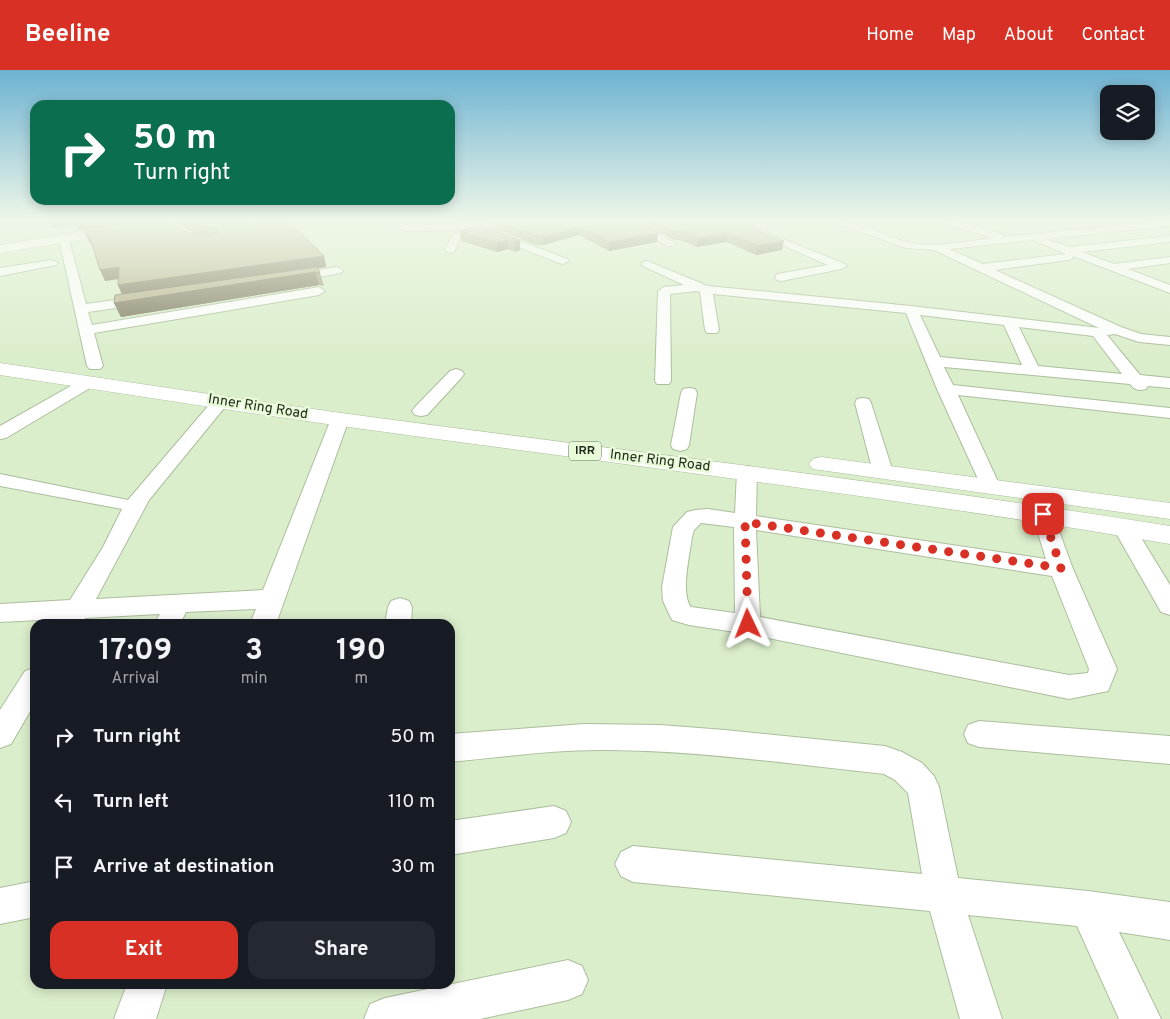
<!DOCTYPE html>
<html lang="en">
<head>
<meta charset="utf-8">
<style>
  body { margin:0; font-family:Overpass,sans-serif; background:#242831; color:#f1f3f6; height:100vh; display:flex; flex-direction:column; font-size:19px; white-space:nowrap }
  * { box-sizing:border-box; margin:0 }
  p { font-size:16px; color:#9ea1a6 }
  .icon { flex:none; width:28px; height:28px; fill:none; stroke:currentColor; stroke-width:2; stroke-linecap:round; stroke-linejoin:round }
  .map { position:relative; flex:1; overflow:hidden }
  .details { position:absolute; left:30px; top:549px; width:425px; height:370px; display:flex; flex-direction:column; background:#171b24; border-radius:15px; box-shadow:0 2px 12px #0003 }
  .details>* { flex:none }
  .hud { position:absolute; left:30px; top:30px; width:425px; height:105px; border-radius:15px; box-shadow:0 2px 12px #0003; background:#0b6e4f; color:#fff; overflow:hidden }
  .controls { position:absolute; left:1100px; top:15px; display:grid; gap:10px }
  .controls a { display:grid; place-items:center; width:55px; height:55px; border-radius:10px; background:#171b24; box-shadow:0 2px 12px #0003; font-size:25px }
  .pin { position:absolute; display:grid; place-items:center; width:42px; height:42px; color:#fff; margin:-21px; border-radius:10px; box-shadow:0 2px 8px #0006 }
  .me { position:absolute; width:55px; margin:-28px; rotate:358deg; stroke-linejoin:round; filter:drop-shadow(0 0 4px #0008) }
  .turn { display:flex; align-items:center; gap:18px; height:105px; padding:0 20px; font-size:22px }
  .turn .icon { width:65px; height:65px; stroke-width:2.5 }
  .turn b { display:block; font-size:35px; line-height:42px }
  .eta { display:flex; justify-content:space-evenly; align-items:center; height:85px; text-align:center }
  .eta b { font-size:30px; font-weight:700; line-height:35px }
  .action { display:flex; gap:10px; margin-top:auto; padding:10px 20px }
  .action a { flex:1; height:58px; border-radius:15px; background:#d93025; color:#fff; font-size:20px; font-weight:700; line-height:58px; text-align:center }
  .action a+a { background:#242831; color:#f1f3f6 }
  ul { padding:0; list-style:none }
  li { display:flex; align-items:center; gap:15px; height:65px; padding:0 20px }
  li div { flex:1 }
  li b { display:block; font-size:19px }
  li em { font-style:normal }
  header { display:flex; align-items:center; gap:30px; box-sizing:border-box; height:70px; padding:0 25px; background:#d93025; color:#fff }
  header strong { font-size:24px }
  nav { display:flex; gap:28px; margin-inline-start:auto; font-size:18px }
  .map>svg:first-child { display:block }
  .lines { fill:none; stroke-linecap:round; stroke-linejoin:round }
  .minor-casing { stroke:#acbe9d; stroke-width:2 }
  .major-casing { stroke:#acbe9d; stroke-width:1 }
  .highway-casing { stroke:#acbe9d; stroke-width:1 }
  .minor { fill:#fff; fill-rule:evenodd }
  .major { fill:#fff; fill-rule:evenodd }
  .highway { fill:#fff; fill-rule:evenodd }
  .wall { fill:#9f987a }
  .shaded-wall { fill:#827c63 }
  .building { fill:#b9b18e; stroke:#827c63 }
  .route { stroke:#d93025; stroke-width:9; stroke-dasharray:0 16.2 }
  .labels { text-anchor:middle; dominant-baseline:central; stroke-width:5; stroke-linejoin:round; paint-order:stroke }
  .shield { fill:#e8fbd8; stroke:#5d6854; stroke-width:1 }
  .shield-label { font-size:12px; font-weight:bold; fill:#22291c }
  .street-label { font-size:14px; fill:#22291c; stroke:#e8fbd8 }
</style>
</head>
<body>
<header>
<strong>Beeline</strong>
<nav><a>Home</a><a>Map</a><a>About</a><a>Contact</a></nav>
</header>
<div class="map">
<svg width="1170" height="949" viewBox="0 0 1170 949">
  <rect width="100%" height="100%" fill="#dbeecb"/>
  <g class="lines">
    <defs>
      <path id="minor" d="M492,152H522L517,155L483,159L482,161L460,169L454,182L450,183L445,180L452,165L465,160L404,161L399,158L404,155Z
        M628,152H640L676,174L675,176H667Z
        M729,152H742L845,194L847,196L841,199L781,211L777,210L775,207L777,204L828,195Z
        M834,152C861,151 886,168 912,173C937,178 968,171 993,168L947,154L945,152H960L1002,164L1003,167L1152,152H1170V156L1046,169L1069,177L1170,166V172L1082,182L1114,194L1170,187V193L1128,199L1170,215V223L1073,186L1072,189L1068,190L995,200L1121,257L1141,264L1170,267V275L1139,272L1115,264L1107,265L1140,305L1170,308V318L1148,316L1146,319C1138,321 1135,320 1130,314L944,297L953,315L1170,338V348L958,325L1000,416L997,420L990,422L983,420L937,319L906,243L713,224L719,260L717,263H707L705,260L700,222L697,221L670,224L671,311L669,314H657L655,311L658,221L664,217L684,215L643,196L641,194L643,192L647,191L708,216L911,236L1099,258L934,180L906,178ZM1033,170L1066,184L983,194L949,179ZM920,245L1004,255L1022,295L940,287ZM1019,257L1093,266L1122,304L1038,296Z
        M492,160L567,189L569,191L563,194L559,193L488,165L487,163Z
        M64,166L69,169L86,234L144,226L150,230L144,234L88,242L92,255L319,217L325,221L319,225L94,263L103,296L100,299H90L87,296L59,169Z
        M52,190L58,193L56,195L0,206V198Z
        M337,197L341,199L343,201L341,203L291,212L285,208L291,204Z
        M456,299L462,301L464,304L462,307L427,345L421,346L415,345L412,341L415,337L450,301Z
        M89,307L95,309L97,312L95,315L6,368L0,369V356L83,309Z
        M689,318L695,319L697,323L689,375L687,379L680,381L673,379L671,375L681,323L683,319Z
        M221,327L227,328L229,332L149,430L96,529L263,520L331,349L334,345L340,344L346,345L349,349L276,554H250L256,539L186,542L180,554H154L160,544L85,548L82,554H62L59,549L0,552V534L70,530L103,477L122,439L0,416V404L128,430L215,328Z
        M863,328L869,329L871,333L893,402L890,406L883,408L876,406L873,402L855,333L857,329Z
        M747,396L754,398L757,402L756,446L1046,489L1032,444L1035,439L1043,437L1051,439L1073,499L1117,599L1108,621L1069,629L748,564L689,555L672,550L663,531L662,517L673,457L687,442L695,440L708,439L735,443L737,402L740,398ZM701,453L734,457L735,543L691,537C680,523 690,484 692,467L694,460ZM756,460L1052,506L1089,599L1088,603L1069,605L760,547Z
        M1124,451L1132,453L1170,515V545L1161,542L1113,458L1116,453Z
        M400,528L409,531L412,537L411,554H385L388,537L391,531Z
        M35,598V633L11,674L0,678V640L25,601Z
        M979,651L1170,666V694L979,677L968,673L964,664L968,655Z
        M584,654L660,655L725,660L885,676L902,682L922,693L934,706L939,717L958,808L1088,821L1170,832V870L1119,862L1161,949H1119L1077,856L968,845L1002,949H960L930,841L633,812L621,806L615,794L621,782L633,776L922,804L908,723L895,710L884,704C792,694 701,681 609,680C556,679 503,687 450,692V664Z
        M554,736L566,741L571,752L566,763L554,768L450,785V751Z
        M35,811V847L0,854V818Z
        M568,890L582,896L588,910L582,924L568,930L480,949H364L370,934L385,928Z
        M127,914H167L156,949H114Z"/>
      <path id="major" d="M141,152H168L162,156L0,183V175Z"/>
      <path id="highway" d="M0,293C114,310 227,327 341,343C617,380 894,412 1170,456V474C895,427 617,394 341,356C227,340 114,322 0,305Z
        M821,387L1170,433V449L813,399L809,394L813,389Z"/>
    </defs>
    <use href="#minor" class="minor-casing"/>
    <use href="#major" class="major-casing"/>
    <use href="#highway" class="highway-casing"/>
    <use href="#minor" class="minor"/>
    <use href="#major" class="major"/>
    <use href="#highway" class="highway"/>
  </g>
  <path class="wall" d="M50,152H130L79,160L75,155L53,158Z
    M174,152H246L248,153H254L252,152H289L324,186L326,197L318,198L320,203L324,216L319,215L121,247L114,233L122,224L118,215V209L105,211L92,176L88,170L83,160L183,161L195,163Z
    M494,152H639L658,163L657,172L609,181L579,165L543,175H536L495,159Z
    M643,152H746L782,180L756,185L726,172L697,177L683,171L672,169Z
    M460,162L520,171V180L515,182L508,179L497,182L461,171Z"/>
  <path class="shaded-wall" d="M50,152H73L75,155L53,158Z
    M75,152H130L79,160Z
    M579,157V165L543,175V167Z
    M658,163L657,172L609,181V172Z
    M727,163L726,172L697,177L698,169Z
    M507,170L508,179L497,182V173Z
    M520,171V180L515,182L514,172Z
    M784,171L782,180L756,185L758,176Z
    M324,186L326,197L123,227L118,215Z
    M119,197L124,208L105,211L100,200Z
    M315,202L319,215L121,247L114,233Z"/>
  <path class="building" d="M133,152H168L183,161L211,167L217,163V159L191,153L188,152H246L248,153H257L258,152H289L324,186L118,215L119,197L100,200L90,168L83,160Z
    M497,152H639L658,163L609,172L579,157L543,167L536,166Z
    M657,152H746L757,157L752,158L784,171L758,176L727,163L698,169L684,162L673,161Z
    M478,155L520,171L514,172L507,170L497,173L460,162Z
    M317,197L320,203L315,202L114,233L115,225Z"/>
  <linearGradient id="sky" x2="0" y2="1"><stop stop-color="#6db2d2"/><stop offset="0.53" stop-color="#eff7e8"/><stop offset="1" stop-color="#eff7e8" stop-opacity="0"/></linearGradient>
  <rect width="1170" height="285" fill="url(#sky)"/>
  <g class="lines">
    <path class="route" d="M748,554L745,452L1061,498L1043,444"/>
  </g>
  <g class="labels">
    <rect class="shield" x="569" y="371.5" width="32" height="19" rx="4"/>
    <g class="shield-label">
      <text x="585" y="381">IRR</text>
    </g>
    <g class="street-label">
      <text transform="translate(258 337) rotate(9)">Inner Ring Road</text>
      <text transform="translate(660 391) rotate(7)">Inner Ring Road</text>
    </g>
  </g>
</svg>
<div class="controls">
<a><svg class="icon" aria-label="layers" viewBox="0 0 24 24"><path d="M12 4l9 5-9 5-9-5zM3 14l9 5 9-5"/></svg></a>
</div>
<div class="pin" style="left:1043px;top:444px;background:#d93025"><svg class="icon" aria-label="arrive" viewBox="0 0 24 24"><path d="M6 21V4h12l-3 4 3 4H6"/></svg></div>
<svg class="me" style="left:748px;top:554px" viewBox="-20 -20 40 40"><path d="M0-17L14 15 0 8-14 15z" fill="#d93025" stroke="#fff" stroke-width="4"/></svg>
<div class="hud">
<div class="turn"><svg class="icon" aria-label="right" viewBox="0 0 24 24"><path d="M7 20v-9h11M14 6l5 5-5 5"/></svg><div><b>50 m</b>Turn right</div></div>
</div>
<section class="details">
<div class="eta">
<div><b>17:09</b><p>Arrival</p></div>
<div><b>3</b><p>min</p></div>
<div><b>190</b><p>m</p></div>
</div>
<ul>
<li><svg class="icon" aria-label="right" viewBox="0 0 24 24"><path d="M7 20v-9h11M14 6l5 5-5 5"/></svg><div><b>Turn right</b></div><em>50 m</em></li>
<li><svg class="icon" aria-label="left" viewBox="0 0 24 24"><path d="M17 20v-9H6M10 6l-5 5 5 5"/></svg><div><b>Turn left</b></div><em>110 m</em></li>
<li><svg class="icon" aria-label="arrive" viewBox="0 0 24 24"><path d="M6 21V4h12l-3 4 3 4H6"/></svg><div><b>Arrive at destination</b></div><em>30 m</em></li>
</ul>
<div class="action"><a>Exit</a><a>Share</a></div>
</section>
</div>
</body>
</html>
